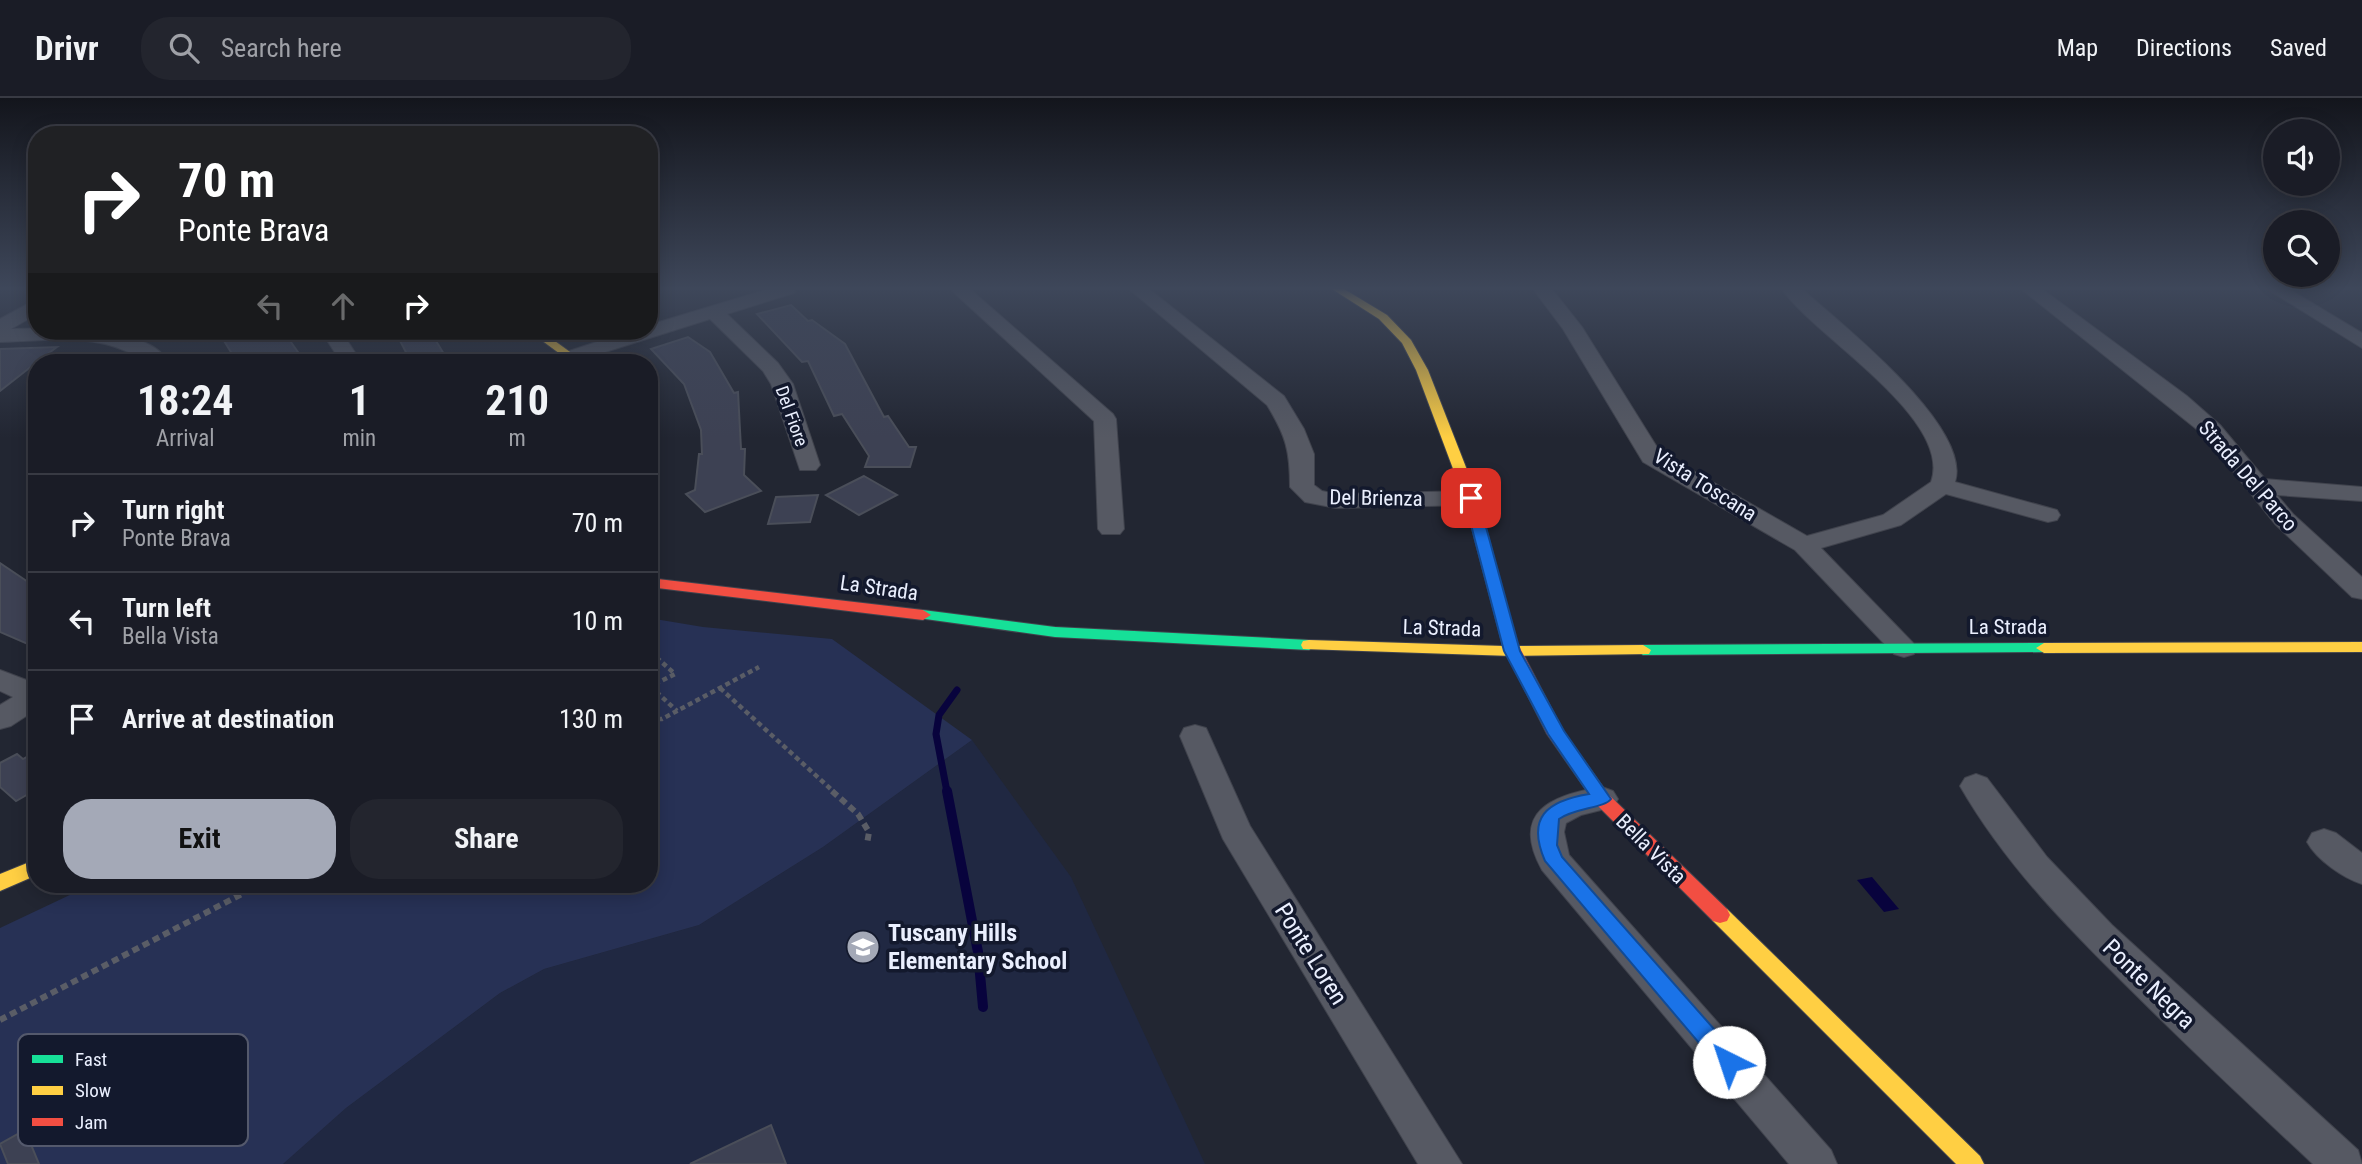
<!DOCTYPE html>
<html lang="en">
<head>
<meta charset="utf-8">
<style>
  body { margin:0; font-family:"Roboto Condensed",sans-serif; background:#23252e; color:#f1f3f6; height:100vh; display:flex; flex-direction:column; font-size:26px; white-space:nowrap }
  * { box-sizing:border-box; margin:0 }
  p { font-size:23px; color:#9fa1a7 }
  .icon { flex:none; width:38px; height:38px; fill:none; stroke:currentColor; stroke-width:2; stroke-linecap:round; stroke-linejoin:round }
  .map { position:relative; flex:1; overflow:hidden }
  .drawer { position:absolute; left:28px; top:256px; width:630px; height:539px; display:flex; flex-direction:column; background:#1a1c26; border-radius:28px; box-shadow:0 4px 18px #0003,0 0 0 2px #383a43 }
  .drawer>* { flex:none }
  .hud { position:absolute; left:28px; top:28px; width:630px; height:214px; border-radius:28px; box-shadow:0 4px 18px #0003,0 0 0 2px #383a43; background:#202124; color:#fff; overflow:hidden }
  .buttons { position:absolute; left:2263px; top:21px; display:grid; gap:14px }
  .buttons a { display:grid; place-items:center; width:77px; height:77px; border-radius:50%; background:#1a1c26; box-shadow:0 4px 18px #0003,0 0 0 2px #383a43; font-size:35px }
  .pin { position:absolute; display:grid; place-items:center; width:60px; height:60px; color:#fff; margin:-30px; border-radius:14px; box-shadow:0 4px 10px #0006 }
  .me { position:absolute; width:77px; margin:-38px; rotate:319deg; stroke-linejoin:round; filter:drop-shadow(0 0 5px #0008) }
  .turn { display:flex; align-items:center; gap:24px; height:147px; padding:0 35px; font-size:32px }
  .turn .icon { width:91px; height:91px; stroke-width:2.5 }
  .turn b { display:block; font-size:49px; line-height:60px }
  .lanes { display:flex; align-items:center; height:66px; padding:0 35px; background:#0003; justify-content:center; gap:35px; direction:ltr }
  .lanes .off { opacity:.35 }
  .eta { display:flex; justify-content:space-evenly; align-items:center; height:119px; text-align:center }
  .eta b { font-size:42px; font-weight:700; line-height:49px }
  .button { display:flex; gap:14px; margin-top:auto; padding:14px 35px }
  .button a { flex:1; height:80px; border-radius:28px; background:#a4a9b7; color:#111; font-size:28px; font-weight:700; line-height:80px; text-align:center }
  .button a+a { background:#23252e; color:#f1f3f6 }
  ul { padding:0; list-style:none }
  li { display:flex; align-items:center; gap:21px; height:98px; padding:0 35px; border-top:2px solid #383a43 }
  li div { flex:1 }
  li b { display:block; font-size:26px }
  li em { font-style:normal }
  header { display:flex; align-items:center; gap:42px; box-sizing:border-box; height:98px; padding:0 35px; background:#1a1c26; border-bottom:2px solid #383a43 }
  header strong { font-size:33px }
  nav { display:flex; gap:38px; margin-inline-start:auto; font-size:24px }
  .search { width:490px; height:63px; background:#23252e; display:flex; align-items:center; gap:18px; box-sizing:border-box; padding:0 24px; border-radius:28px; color:#9fa1a7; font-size:26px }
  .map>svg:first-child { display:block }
  .built { fill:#202842 }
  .green { fill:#273155 }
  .water { fill:#08033d }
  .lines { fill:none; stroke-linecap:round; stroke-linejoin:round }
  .stream-far1 { stroke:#08033d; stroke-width:7 }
  .stream { stroke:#08033d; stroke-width:10 }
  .building { fill:#3d4153; stroke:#4a4e59; stroke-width:2 }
  .street-casing { stroke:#40434d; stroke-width:2 }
  .fast-casing { stroke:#40434d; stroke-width:2 }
  .slow-casing { stroke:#40434d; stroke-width:2 }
  .jam-casing { stroke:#40434d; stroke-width:2 }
  .path-far1 { stroke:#5a5d66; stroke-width:4.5; stroke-dasharray:5 3.5; stroke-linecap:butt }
  .path { stroke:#5a5d66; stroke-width:6; stroke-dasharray:7 4.5; stroke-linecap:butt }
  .street { fill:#565963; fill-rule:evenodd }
  .fast { fill:#16e098; fill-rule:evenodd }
  .slow { fill:#ffcf43; fill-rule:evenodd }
  .jam { fill:#f24e42; fill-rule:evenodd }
  .route { fill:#1a73e8; stroke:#114b97; stroke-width:2 }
  .labels { text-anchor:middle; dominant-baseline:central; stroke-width:7; stroke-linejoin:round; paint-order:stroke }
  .far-street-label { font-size:18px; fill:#eaeffe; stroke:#13192d }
  .street-label { font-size:21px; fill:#eaeffe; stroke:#13192d }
  .near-poi-label { font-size:24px; font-weight:bold; fill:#eaeffe; stroke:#13192d; text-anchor:start }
  .near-street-label { font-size:24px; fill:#eaeffe; stroke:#13192d }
  .key { fill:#13192d; stroke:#54596c; stroke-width:2 }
  .key-label { font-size:19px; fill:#eaeffe }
</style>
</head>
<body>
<header>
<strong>Drivr</strong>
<div class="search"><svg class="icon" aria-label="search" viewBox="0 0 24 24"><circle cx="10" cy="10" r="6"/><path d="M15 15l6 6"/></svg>Search here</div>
<nav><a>Map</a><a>Directions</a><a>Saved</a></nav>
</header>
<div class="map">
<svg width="2362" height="1066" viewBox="0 0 2362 1066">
  <rect width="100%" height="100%" fill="#222632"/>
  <path class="built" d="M972,642L1071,779L1205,1066H283L346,1010L500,895L544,871L699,827L823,749Z"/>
  <path class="green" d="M649,520L703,529L832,541L972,642L823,749L699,827L544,871L500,895L346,1010L283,1066H0V830L93,786H649Z"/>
  <path class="water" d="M1872,779L1899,811L1884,814L1857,782Z"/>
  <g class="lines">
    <path class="stream-far1" d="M947,694L936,636L939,617L957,592"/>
    <path class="stream" d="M947,693L978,854L983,909"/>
  </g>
  <path class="building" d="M791,207L808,223L812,222L845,246L884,319L888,318L909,349H916L910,369H865L869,358L842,316L834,318L808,263L802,264L757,216Z
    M218,233H283L305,264H237Z
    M395,233H430L444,256L411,264Z
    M688,239L710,254L734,295L738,294L741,351H745L744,377L761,393L705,414L686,396L695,392L699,356H702L701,332L684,286L651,251Z
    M57,249L37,264L0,293V251Z
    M864,378L897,397L859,417L826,397Z
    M818,397L810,424L768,426L776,399Z
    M0,465L37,490V550L0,534Z
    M37,653V691L16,703L0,689V665L17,656L23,661Z
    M771,1027L786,1066H690Z
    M25,1032L39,1066H8L0,1046Z"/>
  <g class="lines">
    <defs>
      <path id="street" d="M768,191H796L794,195L727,216L778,265L793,286L820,367L816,372H800L771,286L763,273L710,221L580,262L573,264L563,258L566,254L630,233H649V227Z
        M950,191H970L1113,316L1116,321L1124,431L1120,436H1102L1098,431L1094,323Z
        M1129,191H1149L1284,298L1304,331L1314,356V387L1322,393L1336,396L1471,393L1480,395L1483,400L1480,405L1471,407L1336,410L1305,404L1290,389C1290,353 1286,338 1267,307Z
        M1533,191H1552L1582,229L1660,354L1807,438L1883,417L1931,384C1954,320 1812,237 1782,191H1802C1840,225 1973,329 1955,384L2057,412L2060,417L2057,422L2048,424L1946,396L1901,427L1821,450L1918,550L1914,556L1904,559L1894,556L1795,452L1643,364L1563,231Z
        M2021,191H2042L2187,298L2220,327L2265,381L2362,389V403L2277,397L2293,416L2362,479V501L2352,499L2275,426L2204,337Z
        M2267,191H2289L2362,235V250Z
        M37,201V216L11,231C41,230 154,227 167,264C143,265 125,249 100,245C67,239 33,243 0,244V221Z
        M321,233H341L356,256L366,264H341Z
        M0,572L37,586V611L11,628L0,631V607L13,599L0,593Z
        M1195,627L1206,630L1250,728L1462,1066H1418L1223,741L1180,638L1184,630Z
        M1976,676L1987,680L2047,759L2112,827L2358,1052L2362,1066H2313C2253,1010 2193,954 2135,896C2070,832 2006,768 1960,688L1965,680Z
        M1602,689L1613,693L1618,701L1613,709L1581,717L1566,725L1564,734L1569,757L1831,1052L1837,1066H1789L1542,772C1510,714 1551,697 1602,689Z
        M2324,731L2336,735L2362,755V786C2343,780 2317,762 2307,744L2312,735Z"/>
      <path id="fast" d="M923,512L1055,529L1309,542L1317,547L1309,552L1055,539L918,520L915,517Z
        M2044,545L2052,550L2050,554L1643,557L1635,552L1643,547Z"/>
      <path id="slow" d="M1332,191H1344L1387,217L1411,242L1428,272L1478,400L1517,548L1643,547L1651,552L1649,556L1512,558L1303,551L1301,547L1303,543L1309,542L1503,548L1464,400L1416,272L1402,245L1379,221Z
        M529,233H541L584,264H571Z
        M2362,544V554L2044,555L2036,550L2044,545Z
        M37,761V777L0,793V776Z
        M1720,809L1727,811L1980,1058L1984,1066H1956L1713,823L1710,817L1713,811Z"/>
      <path id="jam" d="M649,480L923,512L931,517L923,522L649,489Z
        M1510,541L1518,546L1563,633L1608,696L1727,811L1730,817L1727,823L1720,825L1713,823L1596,706L1547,636L1502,546Z"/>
    </defs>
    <use href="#street" class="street-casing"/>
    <use href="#fast" class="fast-casing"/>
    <use href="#slow" class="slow-casing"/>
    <use href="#jam" class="jam-casing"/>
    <path class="path-far1" d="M649,563L656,559L675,576L649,589
      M650,588L677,613
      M720,590L834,694
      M649,621H662L759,569"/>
    <path class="path" d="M832,693L858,716L869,734L867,746
      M0,922L261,786"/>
    <use href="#street" class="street"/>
    <use href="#fast" class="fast"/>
    <use href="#slow" class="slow"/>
    <use href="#jam" class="jam"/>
  </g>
  <linearGradient id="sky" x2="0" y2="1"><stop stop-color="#13151c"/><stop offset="0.56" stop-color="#3e475a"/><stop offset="1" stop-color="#3e475a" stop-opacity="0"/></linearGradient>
  <rect width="2362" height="340" fill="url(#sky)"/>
  <path class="route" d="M1471,396L1478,400L1520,553L1564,633L1611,701C1605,710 1574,710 1559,721L1557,747L1562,759L1737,957L1740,964L1737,971L1729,974L1721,971L1545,763C1526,719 1547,703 1589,696L1548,636L1504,553L1464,400Z"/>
  <defs>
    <symbol id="school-disc" viewBox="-11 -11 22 22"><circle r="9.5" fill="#a4a9b7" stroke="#13192d"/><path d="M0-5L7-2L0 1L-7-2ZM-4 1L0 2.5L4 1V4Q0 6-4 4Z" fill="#fff"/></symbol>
  </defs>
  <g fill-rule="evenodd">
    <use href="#school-disc" x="844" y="830" width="38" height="38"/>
  </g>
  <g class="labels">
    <g class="far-street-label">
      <text transform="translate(792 318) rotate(70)">Del Fiore</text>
    </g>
    <g class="street-label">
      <text transform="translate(2248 378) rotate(49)">Strada Del Parco</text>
      <text transform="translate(1705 387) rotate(32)">Vista Toscana</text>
      <text transform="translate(1376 400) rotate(1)">Del Brienza</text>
      <text transform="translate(879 490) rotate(8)">La Strada</text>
      <text x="2008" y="529">La Strada</text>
      <text transform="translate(1442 530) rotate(2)">La Strada</text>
      <text transform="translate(1651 751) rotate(45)">Bella Vista</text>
    </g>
    <g class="near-poi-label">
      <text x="888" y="835">Tuscany Hills<tspan x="888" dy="28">Elementary School</tspan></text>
    </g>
    <g class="near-street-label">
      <text transform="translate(1311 856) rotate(58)">Ponte Loren</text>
      <text transform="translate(2149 886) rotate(44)">Ponte Negra</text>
    </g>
  </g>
  <rect x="18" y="936" width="230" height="112" rx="10" class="key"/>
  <rect x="32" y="957" width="31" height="8" fill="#16e098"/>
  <rect x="32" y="988" width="31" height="9" fill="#ffcf43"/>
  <rect x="32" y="1020" width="31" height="8" fill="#f24e42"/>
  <g class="key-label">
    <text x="75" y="968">Fast</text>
    <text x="75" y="999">Slow</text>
    <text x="75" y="1031">Jam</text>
  </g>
</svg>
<div class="buttons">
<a><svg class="icon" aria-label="sound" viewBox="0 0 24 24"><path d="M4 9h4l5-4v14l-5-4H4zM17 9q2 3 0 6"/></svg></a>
<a><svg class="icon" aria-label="search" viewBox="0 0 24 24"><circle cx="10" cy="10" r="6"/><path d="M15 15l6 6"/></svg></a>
</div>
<div class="pin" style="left:1471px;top:400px;background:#d93025"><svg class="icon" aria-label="arrive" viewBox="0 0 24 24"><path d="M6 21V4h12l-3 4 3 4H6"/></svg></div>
<svg class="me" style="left:1729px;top:964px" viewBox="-20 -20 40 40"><circle r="19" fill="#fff"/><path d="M0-13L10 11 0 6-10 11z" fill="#1a73e8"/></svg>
<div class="hud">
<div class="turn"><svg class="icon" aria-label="right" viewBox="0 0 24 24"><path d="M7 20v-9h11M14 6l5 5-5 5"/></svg><div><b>70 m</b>Ponte Brava</div></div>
<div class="lanes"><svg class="icon off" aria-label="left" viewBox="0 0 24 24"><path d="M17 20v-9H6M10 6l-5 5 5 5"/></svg><svg class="icon off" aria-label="ahead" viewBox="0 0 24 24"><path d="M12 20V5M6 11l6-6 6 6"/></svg><svg class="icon" aria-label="right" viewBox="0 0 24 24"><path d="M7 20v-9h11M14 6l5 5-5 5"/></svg></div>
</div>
<section class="drawer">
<div class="eta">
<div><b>18:24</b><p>Arrival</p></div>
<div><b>1</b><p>min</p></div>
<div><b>210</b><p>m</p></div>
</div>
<ul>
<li><svg class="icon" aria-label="right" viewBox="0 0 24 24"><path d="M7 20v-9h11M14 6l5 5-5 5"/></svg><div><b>Turn right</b><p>Ponte Brava</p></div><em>70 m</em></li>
<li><svg class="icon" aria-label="left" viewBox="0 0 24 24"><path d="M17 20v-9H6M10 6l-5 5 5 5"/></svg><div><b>Turn left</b><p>Bella Vista</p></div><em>10 m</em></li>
<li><svg class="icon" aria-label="arrive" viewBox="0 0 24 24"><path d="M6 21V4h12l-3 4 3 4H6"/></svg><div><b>Arrive at destination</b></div><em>130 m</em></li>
</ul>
<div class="button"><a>Exit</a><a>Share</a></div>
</section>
</div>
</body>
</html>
